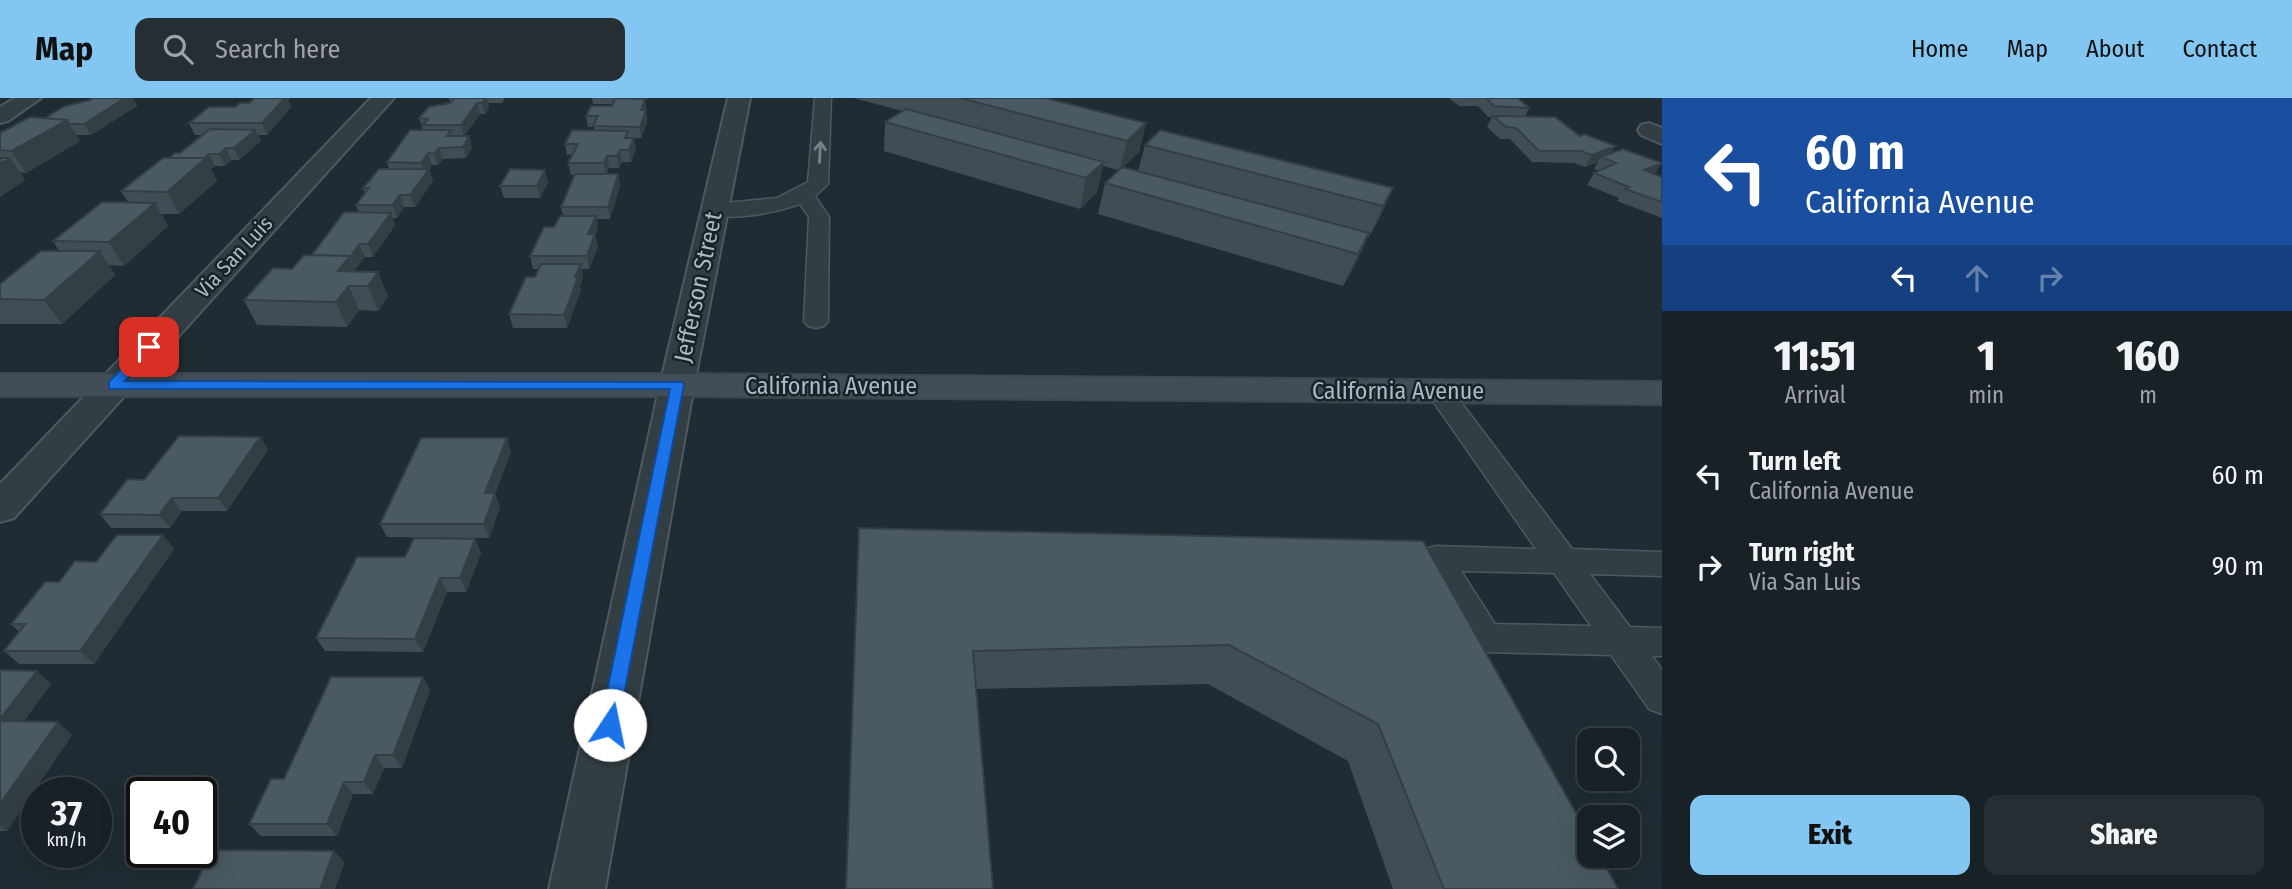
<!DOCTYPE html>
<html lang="en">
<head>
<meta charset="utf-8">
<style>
  body { margin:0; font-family:"Fira Sans Condensed",sans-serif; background:#252e32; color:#f1f3f6; height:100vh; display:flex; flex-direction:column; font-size:26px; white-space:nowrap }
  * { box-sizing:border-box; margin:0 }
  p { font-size:23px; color:#9fa3a7 }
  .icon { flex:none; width:38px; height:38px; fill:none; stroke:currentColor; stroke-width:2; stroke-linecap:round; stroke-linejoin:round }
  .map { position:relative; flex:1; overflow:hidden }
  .drawer { display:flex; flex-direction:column; background:#182126; width:630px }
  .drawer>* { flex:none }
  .guide { background:#1a4fa0; color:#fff; overflow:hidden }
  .buttons { position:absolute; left:1577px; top:630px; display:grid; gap:14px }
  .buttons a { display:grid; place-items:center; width:63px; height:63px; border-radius:14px; background:#182126; box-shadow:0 7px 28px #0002,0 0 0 2px #363e43; font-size:35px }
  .speed { position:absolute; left:21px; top:679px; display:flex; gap:14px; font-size:35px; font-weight:700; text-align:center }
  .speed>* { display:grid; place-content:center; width:91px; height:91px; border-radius:50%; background:#182126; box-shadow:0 7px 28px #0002,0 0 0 2px #363e43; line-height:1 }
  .speed small { font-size:18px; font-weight:400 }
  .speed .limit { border:4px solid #111; border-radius:10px; background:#fff; color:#111 }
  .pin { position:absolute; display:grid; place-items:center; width:60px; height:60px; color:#fff; margin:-30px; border-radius:14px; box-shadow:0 4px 10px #0006 }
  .me { position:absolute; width:77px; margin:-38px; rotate:11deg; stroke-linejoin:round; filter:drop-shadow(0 0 5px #0008) }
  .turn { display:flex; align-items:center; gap:24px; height:147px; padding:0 28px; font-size:32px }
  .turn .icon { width:91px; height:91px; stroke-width:2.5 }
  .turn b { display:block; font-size:49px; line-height:60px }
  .lanes { display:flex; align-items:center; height:66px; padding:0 28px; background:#0003; justify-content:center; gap:35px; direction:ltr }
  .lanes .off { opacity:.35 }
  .eta { display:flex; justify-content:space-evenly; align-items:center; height:119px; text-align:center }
  .eta b { font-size:42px; font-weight:800; line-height:49px }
  .cta { display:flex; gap:14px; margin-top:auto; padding:14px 28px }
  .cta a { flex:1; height:80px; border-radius:14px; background:#82c6f1; color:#111; font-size:28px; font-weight:800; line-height:80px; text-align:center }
  .cta a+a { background:#252e32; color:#f1f3f6 }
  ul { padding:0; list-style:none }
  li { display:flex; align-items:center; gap:21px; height:91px; padding:0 28px }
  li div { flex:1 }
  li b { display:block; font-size:26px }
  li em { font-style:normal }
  header { display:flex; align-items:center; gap:42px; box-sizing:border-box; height:98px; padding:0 35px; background:#82c6f1; color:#111 }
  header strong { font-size:33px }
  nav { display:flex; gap:38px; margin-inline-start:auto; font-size:24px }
  .search { width:490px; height:63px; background:#252e32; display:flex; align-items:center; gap:18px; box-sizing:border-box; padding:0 24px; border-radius:14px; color:#9fa3a7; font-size:26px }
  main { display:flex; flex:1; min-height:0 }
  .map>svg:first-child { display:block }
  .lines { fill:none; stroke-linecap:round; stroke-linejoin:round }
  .service-casing { stroke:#4d5960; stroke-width:3 }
  .minor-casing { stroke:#4d5960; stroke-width:4 }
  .tertiary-casing { stroke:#4d5960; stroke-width:4 }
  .secondary-casing { stroke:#3c474e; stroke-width:4 }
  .service { fill:#333e44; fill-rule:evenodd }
  .minor { fill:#333e44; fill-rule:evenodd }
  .tertiary { fill:#333e44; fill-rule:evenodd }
  .secondary { fill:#414e57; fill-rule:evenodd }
  .wall { fill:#404d54 }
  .shaded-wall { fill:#343f45 }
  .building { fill:#4a5a62; stroke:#343f45; stroke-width:2 }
  .oneway { stroke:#768289 }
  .route { fill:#1a73e8; stroke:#114b97; stroke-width:2 }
  .labels { text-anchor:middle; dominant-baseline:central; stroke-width:5; stroke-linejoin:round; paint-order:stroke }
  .far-street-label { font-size:21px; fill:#acb9c2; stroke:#182329 }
  .street-label { font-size:24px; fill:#acb9c2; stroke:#182329 }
</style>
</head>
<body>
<header>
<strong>Map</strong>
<div class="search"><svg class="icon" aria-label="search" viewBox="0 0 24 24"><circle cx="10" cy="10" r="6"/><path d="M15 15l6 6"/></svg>Search here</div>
<nav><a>Home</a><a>Map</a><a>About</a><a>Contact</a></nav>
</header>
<main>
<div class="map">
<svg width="1662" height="791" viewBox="0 0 1662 791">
  <rect width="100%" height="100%" fill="#202c33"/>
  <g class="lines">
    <defs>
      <path id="service" d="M815,0H831L828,86L815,98L829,119L828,223L824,228L816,230L808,228L804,223L809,119L800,106C774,115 735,123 708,116L705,112L708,108L715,106L777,100L808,84Z
        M1439,285L1448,287L1572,451L1662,454V478L1590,476L1630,529L1662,530V558H1652L1662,572V616L1649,611L1611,557L1485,554L1473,550L1420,460L1425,451L1436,448L1536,451L1426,293L1430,287ZM1461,473L1554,475L1591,528L1495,526Z"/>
      <path id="minor" d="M15,0H41L8,23L0,25V9Z
        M371,0H394L14,420L0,424V386Z
        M1649,25L1662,30V46L1641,37L1638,32L1641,27Z"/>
      <path id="tertiary" d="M728,0H750L694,287L605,791H549L660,287Z"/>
      <path id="secondary" d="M0,276H677L1662,284V306L677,298H0Z"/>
    </defs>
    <use href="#service" class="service-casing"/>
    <use href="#minor" class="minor-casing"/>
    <use href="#tertiary" class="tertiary-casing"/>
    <use href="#secondary" class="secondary-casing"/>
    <use href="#service" class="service"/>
    <use href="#minor" class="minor"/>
    <use href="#tertiary" class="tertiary"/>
    <use href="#secondary" class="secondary"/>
  </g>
  <path class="wall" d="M93,0H133L137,8L91,37H76L80,43L26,75L20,74L25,82L0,99V35L45,20Z
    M253,0H290L288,2L291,9L267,37H258L261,43L239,62H231L225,68H215L211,71L217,83L179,116H161L168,128L124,168L109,167L115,177L62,226H0V186L59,153L53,143L128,104L121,93L169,60L180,55L203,37H195L189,25L249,5L253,1Z
    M449,0H505L502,5H488L489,10L485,16H480L464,38L472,50L466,60L443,61L438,67H432L429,71L433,83L415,109H404L397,120H392L395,127L373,159H365L355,171L356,173L388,198L378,213L359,212L347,229L257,227L244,202L312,157L359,115L356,107L365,96L363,90L389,71L387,64L423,32L419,20L450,5Z
    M592,0H648V1H645L647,24L641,40H634L636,51L631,64H622L619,70H609L606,76H618L620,88L610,121H596L598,130L595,137L598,149L589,171H582L583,179L580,188L581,192L567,230H513L509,216L535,179L539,171H533L530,158L563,118L561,109L575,77H571L568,65L572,57H567L565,46L594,33V29H588L586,18L612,8L613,6H593Z
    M854,0H1045L1146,25L1139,54L1123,69L1138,73L1145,47L1393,90L1379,121L1369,139H1368L1355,167L1343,188L1098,116L1105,85L1119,72L1103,68L1097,94L1080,111L884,53L885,24L902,13Z
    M1449,0H1518L1529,10L1525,18L1580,38L1616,48L1611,55L1662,79V120L1617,103L1619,100L1587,87L1594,75L1599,73L1594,71L1598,64L1585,69L1574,65L1532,64L1510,41H1500L1487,29L1492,19H1488L1478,8H1459Z
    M548,84L540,100H504L500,88Z
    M260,339L268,352L227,413H182L170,430H111L100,416L144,382Z
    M511,354L495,396L500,409L489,440L387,439L380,426Z
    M859,430L1423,443L1618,791H1393L1348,663L1208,586L976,591Z
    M163,437L174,451L94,566H19L4,553L19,534L11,526L59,484L96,464Z
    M475,441L481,455L466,494H447L423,554L325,553L316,540L405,459Z
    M0,572L51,586L23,624L72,637L7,733H0Z
    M430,592L402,670H384L373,696H353L337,738H261L249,726L284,681Z"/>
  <path class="shaded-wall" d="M125,0H133L137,8L91,37L84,26Z
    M283,0H290L288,2L291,9L267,37L262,25Z
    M486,0H487L489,10L485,16L482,5Z
    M645,1L647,24L641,40L640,29L641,12Z
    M477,5L480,16L464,38L461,27Z
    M67,22L80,43L26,75L11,53Z
    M1146,25L1139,54L1120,72L1127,43Z
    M255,32L261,43L239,62L234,50Z
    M469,38L472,50L466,60L463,49Z
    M634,40L636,51L631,64L629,52Z
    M1616,48L1608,60L1601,59L1598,64L1585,69L1592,57Z
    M226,50L231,62L225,68L219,56Z
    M439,50L443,61L438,67L434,56Z
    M620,52L622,64L619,70L617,58Z
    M428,55L432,67L425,76L421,65Z
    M209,56L215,68L211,71L217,83L179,116L167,94Z
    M607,58L609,70L606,77L604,65Z
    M10,60L25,82L0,99V66Z
    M1104,64L1097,94L1080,111L1086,80Z
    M1662,65L1654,77L1644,72Z
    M429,71L433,83L415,109L410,97Z
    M545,72L548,84L540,100L537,88Z
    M618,76L620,88L610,121L608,109Z
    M1393,90L1379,121L1369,139L1383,108Z
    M400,97L404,109L397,120L392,107Z
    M155,105L168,128L124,168L109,144Z
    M391,115L395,127L373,159L368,146Z
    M596,118L598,130L595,137L598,149L589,171L587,158L588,136Z
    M1369,135L1355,167L1343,188L1358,156Z
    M359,146L365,159L356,171L351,158Z
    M100,153L115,177L62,226L44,202Z
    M350,158L360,182L349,188L359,212L347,229L336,204L338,173Z
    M581,166L583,179L580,188L581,192L567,230L564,217L575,179Z
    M378,174L388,198L378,213L368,188Z
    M260,339L268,352L227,413L218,400Z
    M507,340L511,354L495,396L500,409L489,440L484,426L485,395Z
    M172,400L182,413L170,430L159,417Z
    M163,437L174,451L94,566L80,553Z
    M475,441L481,455L466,494L460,480Z
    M440,480L447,494L423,554L415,541Z
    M37,573L51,586L14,636L0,625V621Z
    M423,579L430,592L402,670L393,657Z
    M58,624L72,637L7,733L0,728V706Z
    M375,657L384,670L373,696L364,684Z
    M344,684L353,696L337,738L327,726Z
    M334,753L345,764L335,791H320Z"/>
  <path class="building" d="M93,0H125L84,26H69L67,22L45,20L65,8L90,2Z
    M255,0H285L262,25H189L209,9H235L240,5H249Z
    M454,0H486L482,5H477L461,27H423L428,21L419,20L429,9L450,5Z
    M615,0L645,1L641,12H646L640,29L593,28L598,18H586L591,8H612Z
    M960,0H1045L1146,25L1127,43Z
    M1486,0H1518L1529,10L1494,8Z
    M906,11L1104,64L1086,80L885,24Z
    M1493,18L1555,19L1580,38L1584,36L1616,48L1592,57L1581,53H1539L1516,30L1506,29Z
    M30,19L67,22L11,53L0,52V35Z
    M210,31L255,32L234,50H226L219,56H209L204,60H169L175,55H180Z
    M410,32H451L447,38H469L463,49L439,50L434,56L428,55L421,65L387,64Z
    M572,32L628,33L625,40H634L629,52H620L617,58H607L604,65H568L578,46H565Z
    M1160,32L1393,90L1383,108L1145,47Z
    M1623,51L1662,65L1644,72L1662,79V104L1625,91L1629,89L1594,75L1616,65L1601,59Z
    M0,60H10L0,66Z
    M163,60H206L167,94L121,93Z
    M1122,69L1369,135L1358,156L1105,85Z
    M379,71H429L410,97H400L392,107H356L369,90H363Z
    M510,71L545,72L537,88H500Z
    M575,76H618L608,109H561Z
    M102,104L155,105L109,144L53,143Z
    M344,114L391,115L368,146H359L351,158L312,157Z
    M560,118H596L588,136H595L587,158H530L544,129H554Z
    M41,153H100L44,202L0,201V186Z
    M304,157L350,158L338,173L378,174L368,188H349L336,204L244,202L273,170L292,171Z
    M541,166H581L575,179H578L564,217L509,216L526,179H535Z
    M179,338L260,339L218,400H172L159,417L100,416L128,381L144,382Z
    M421,340H507L485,395H495L484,426H380Z
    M859,430L1423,443L1589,738V758H1600L1618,791H1444L1378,626L1229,547L973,553L993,791H846Z
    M117,437H163L80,553H4L25,526H11L45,484H59L75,463L96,464Z
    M414,440L475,441L460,480H440L415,541L316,540L357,459H405Z
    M0,572L37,573L0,621Z
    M331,579H423L393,657H375L364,684H344L327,726H249L271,681H284Z
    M0,623L58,624L0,706Z
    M212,752L334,753L320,791H193Z"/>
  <defs><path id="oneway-shaft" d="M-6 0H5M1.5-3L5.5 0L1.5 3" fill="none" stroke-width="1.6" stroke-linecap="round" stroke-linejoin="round" transform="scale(1.75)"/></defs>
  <use class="oneway" href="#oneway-shaft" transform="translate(820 54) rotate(-87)"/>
  <path class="route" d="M149,245L156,249L125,283L682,284L684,287L617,633L610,636L603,633L600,627L670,291H109V284L145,246Z"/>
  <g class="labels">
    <g class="far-street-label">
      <text transform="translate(234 159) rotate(-47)">Via San Luis</text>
    </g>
    <g class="street-label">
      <text transform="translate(698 189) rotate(-78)">Jefferson Street</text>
      <text x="831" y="288">California Avenue</text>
      <text x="1398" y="293">California Avenue</text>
    </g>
  </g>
</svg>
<div class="buttons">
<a><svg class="icon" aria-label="search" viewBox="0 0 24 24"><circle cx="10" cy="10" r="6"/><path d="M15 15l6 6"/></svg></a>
<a><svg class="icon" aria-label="layers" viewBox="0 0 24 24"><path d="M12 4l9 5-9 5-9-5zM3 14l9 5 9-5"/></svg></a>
</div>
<div class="speed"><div>37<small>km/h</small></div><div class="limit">40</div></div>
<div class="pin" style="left:149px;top:249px;background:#d93025"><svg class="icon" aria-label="arrive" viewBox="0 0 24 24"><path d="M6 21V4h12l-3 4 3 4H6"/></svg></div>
<svg class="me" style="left:610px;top:627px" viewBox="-20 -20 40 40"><circle r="19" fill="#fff"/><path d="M0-13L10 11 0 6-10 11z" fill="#1a73e8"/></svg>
</div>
<section class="drawer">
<div class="guide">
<div class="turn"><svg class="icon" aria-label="left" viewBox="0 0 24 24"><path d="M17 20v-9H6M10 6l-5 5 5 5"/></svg><div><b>60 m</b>California Avenue</div></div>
<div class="lanes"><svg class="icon" aria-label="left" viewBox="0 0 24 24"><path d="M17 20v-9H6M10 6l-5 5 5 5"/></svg><svg class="icon off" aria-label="ahead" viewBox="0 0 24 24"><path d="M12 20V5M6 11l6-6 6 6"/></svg><svg class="icon off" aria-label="right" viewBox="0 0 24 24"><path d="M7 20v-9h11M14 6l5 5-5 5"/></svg></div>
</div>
<div class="eta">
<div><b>11:51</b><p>Arrival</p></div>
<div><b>1</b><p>min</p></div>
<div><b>160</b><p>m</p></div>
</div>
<ul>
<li><svg class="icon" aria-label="left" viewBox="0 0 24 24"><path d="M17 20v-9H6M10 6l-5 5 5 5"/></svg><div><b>Turn left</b><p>California Avenue</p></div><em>60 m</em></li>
<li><svg class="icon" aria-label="right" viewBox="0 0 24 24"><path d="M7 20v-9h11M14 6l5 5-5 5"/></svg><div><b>Turn right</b><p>Via San Luis</p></div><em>90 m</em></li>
</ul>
<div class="cta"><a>Exit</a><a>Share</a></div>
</section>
</main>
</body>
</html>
